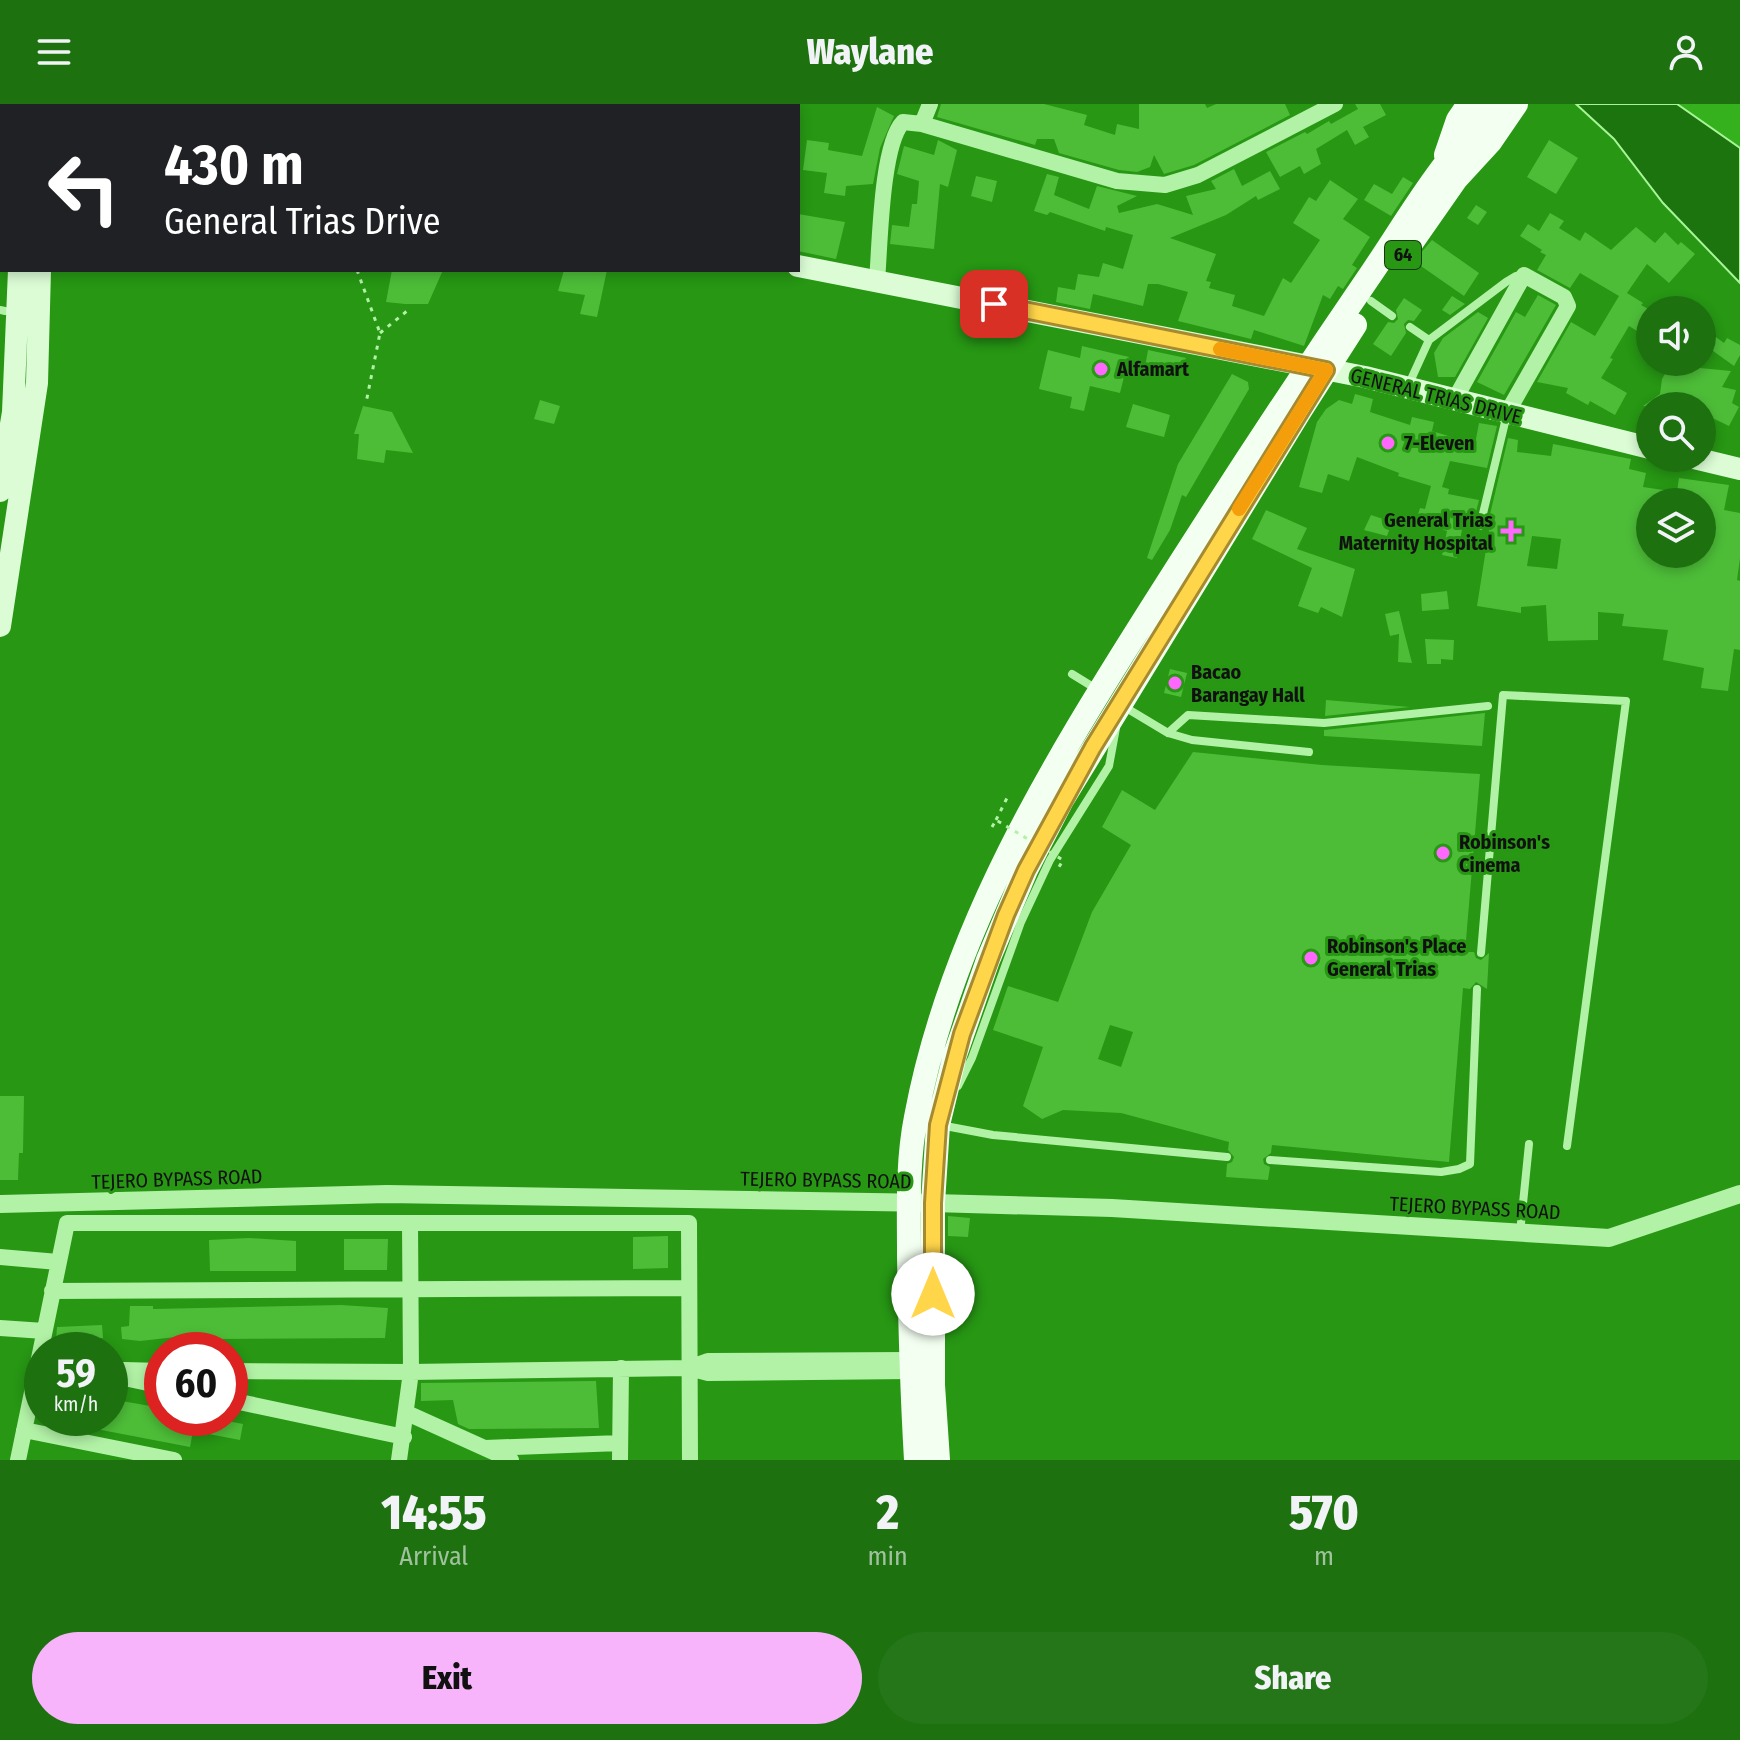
<!DOCTYPE html>
<html lang="en">
<head>
<meta charset="utf-8">
<style>
  body { margin:0; font-family:"Fira Sans Condensed",sans-serif; background:#257618; color:#f1f3f6; height:100vh; display:flex; flex-direction:column; font-size:30px; white-space:nowrap }
  * { box-sizing:border-box; margin:0 }
  p { font-size:26px; color:#a0c29e }
  .icon { flex:none; width:44px; height:44px; fill:none; stroke:currentColor; stroke-width:2; stroke-linecap:round; stroke-linejoin:round }
  .map { position:relative; height:1356px; overflow:hidden }
  .details { display:flex; flex-direction:column; background:#1d710f; flex:1 }
  .details>* { flex:none }
  .hud { position:absolute; left:0px; top:0px; width:800px; height:168px; box-shadow:0 4px 12px #0003; background:#202124; color:#fff; overflow:hidden }
  .tools { position:absolute; left:1636px; top:192px; display:grid; gap:16px }
  .tools a { display:grid; place-items:center; width:80px; height:80px; border-radius:50%; background:#1d710f; box-shadow:0 4px 12px #0003; font-size:40px }
  .speed { position:absolute; left:24px; top:1228px; display:flex; gap:16px; font-size:40px; font-weight:700; text-align:center }
  .speed>* { display:grid; place-content:center; width:104px; height:104px; border-radius:50%; background:#1d710f; box-shadow:0 4px 12px #0003; line-height:1 }
  .speed small { font-size:20px; font-weight:400 }
  .speed .limit { border:12px solid #d22; background:#fff; color:#111 }
  .pin { position:absolute; display:grid; place-items:center; width:68px; height:68px; color:#fff; margin:-34px; border-radius:16px; box-shadow:0 4px 12px #0006 }
  .me { position:absolute; width:88px; margin:-44px; rotate:0deg; stroke-linejoin:round; filter:drop-shadow(0 0 6px #0008) }
  .turn { display:flex; align-items:center; gap:28px; height:168px; padding:0 32px; font-size:36px }
  .turn .icon { width:104px; height:104px; stroke-width:2.5 }
  .turn b { display:block; font-size:56px; line-height:68px }
  .eta { display:flex; justify-content:space-evenly; align-items:center; height:136px; text-align:center }
  .eta b { font-size:48px; font-weight:800; line-height:56px }
  .button { display:flex; gap:16px; margin-top:auto; padding:16px 32px }
  .button a { flex:1; height:92px; border-radius:48px; background:#f7b4fa; color:#111; font-size:32px; font-weight:800; line-height:92px; text-align:center }
  .button a+a { background:#257618; color:#f1f3f6 }
  header { display:flex; justify-content:space-between; align-items:center; height:104px; padding:0 32px; background:#1d710f; font-size:36px; font-weight:800 }
  .map>svg:first-child { display:block }
  .green { fill:#34b11c }
  .water { fill:#1b740d; stroke:#a8f598; stroke-width:2 }
  .building { fill:#4dbd38; fill-rule:evenodd }
  .lines { fill:none; stroke-linecap:round; stroke-linejoin:round }
  .path { stroke:#b2f2a6; stroke-width:3; stroke-dasharray:4 6; stroke-linecap:butt }
  .service { stroke:#b2f2a6; stroke-width:8 }
  .minor { stroke:#b2f2a6; stroke-width:16 }
  .tertiary { stroke:#b2f2a6; stroke-width:18 }
  .secondary { stroke:#dbfcd5; stroke-width:22 }
  .primary { stroke:#f3fff1; stroke-width:24 }
  .path-bridge { stroke:#b2f2a6; stroke-width:3; stroke-dasharray:4 6; stroke-linecap:butt }
  .route-casing { stroke:#a68a30; stroke-width:20 }
  .route { stroke:#ffd54a; stroke-width:14 }
  .slow { stroke:#f59e0b; stroke-width:14 }
  .poi-dot { fill:#ff67ff; stroke:#279714; stroke-width:3 }
  .labels { text-anchor:middle; dominant-baseline:central; stroke-width:6; stroke-linejoin:round; paint-order:stroke }
  .shield { fill:#279714; stroke:#183912; stroke-width:2 }
  .shield-label { font-size:18px; font-weight:bold; fill:#111 }
  .poi-label { font-size:20px; font-weight:bold; fill:#111; stroke:#279714; text-anchor:start }
  .street-label { font-size:20px; fill:#111; stroke:#279714 }
</style>
</head>
<body>
<header><svg class="icon" aria-label="menu" viewBox="0 0 24 24"><path d="M4 6h16M4 12h16M4 18h16"/></svg>Waylane<svg class="icon" aria-label="person" viewBox="0 0 24 24"><circle cx="12" cy="8" r="4"/><path d="M4 21q1-7 8-7t8 7"/></svg></header>
<div class="map">
<svg width="1740" height="1356" viewBox="0 0 1740 1356">
  <rect width="100%" height="100%" fill="#279714"/>
  <path class="green" d="M1677,0H1740V44Z"/>
  <path class="water" d="M1576,0H1677L1740,44V179L1663,99L1614,35Z"/>
  <path class="building" d="M941,0H1044L1087,11L1084,21L1115,31L1117,20L1139,25V0H1205L1207,4L1216,0H1285L1290,11L1194,61L1164,70L1154,51L1150,63L1137,68L1119,66L1059,49L1054,35H1037L1035,41L937,13Z
    M1355,0H1380L1386,11L1363,23L1369,33L1355,41L1347,26L1316,45L1321,60L1304,70L1300,62L1280,73L1266,48L1305,28L1307,30L1329,17L1331,20L1358,5Z
    M877,3L894,12L880,44L873,80L846,82L845,92L824,89L827,69L803,66L807,36L829,39L828,46L862,52Z
    M938,36L957,46L948,83L940,80L934,145L890,140L892,121L909,123L912,100H917L919,77L897,70L904,42L934,51Z
    M1549,36L1578,54L1556,90L1527,73Z
    M1234,65L1242,82L1270,67L1280,85L1258,96L1256,92L1226,111L1170,134L1216,150L1206,177L1211,178L1209,184L1235,191L1232,202L1264,212L1283,174L1291,179L1320,136L1293,119L1309,93L1316,97L1330,76L1358,95L1343,115L1370,133L1352,161L1357,164L1343,185L1338,182L1330,195L1323,191L1304,242L1254,226L1251,235L1178,217L1188,188L1158,180H1148L1143,202L1093,190L1090,205L1056,198L1058,183L1075,186L1078,170L1099,173L1103,159L1123,165L1133,131L1106,123L1105,127L1050,108L1047,111L1034,107L1047,70L1059,73L1054,91L1089,105L1097,82L1137,92L1117,102L1119,109L1157,100L1193,111L1186,92L1216,85L1211,77Z
    M976,72L997,77L992,98L971,92Z
    M1403,73L1413,79L1391,112L1364,96L1374,80L1392,90Z
    M1476,101L1487,108L1478,121L1467,114Z
    M1550,109L1564,117L1559,124L1580,137L1585,128L1611,146L1636,123L1655,139L1665,128L1678,141L1681,138L1695,150L1669,179L1647,160L1627,189L1643,199L1641,201L1650,206V235L1629,222L1610,254L1613,255L1601,274L1627,289L1615,311L1590,297L1588,301L1566,289L1568,284L1537,278L1571,218L1595,232L1619,192L1580,169L1570,184L1537,166L1546,151L1540,148L1542,146L1520,132L1528,120L1539,127Z
    M798,110L845,118L836,155L798,147Z
    M1432,136L1479,169L1464,192L1408,153L1419,151Z
    M392,166H443L428,200H405L386,198Z
    M564,166H607L597,213L580,210L585,191L558,187Z
    M1538,191L1556,201L1504,291L1477,278L1516,208L1525,213Z
    M1452,192L1465,200L1450,211L1442,206Z
    M1404,194L1422,206L1414,217L1408,216L1404,220L1406,229L1391,252L1373,240L1388,218L1394,219L1398,215L1396,206Z
    M1478,208L1488,214L1455,273H1438L1434,249L1443,234Z
    M1702,223L1724,239L1727,234L1740,241V251L1734,262L1702,239Z
    M1082,242L1129,253L1120,289L1090,282L1084,307L1070,304L1072,293L1039,285L1048,246L1080,254Z
    M1148,246L1186,254L1183,271L1145,263Z
    M1677,258H1686L1689,263L1731,267L1722,283L1736,286L1732,299L1739,303L1729,322L1702,309V302H1643L1660,290L1662,275L1668,265Z
    M1232,270L1248,278L1249,285L1186,393L1182,391L1170,426L1152,456L1147,454L1178,360Z
    M1355,290L1373,295L1370,308L1410,321L1412,313L1434,318L1432,327L1475,340L1479,319L1497,322L1487,364L1450,357L1442,383L1449,385L1448,390L1479,396L1474,416L1464,414L1457,454L1442,451L1447,427L1416,417L1420,404L1425,405L1431,382L1398,372L1399,369L1357,353L1349,377L1328,370L1322,389L1299,383L1317,318L1326,305L1339,296L1352,300Z
    M540,296L560,302L554,320L534,315Z
    M1133,300L1170,311L1164,333L1126,323Z
    M363,302L392,308L413,349L386,346L384,359L357,355L359,330H354Z
    M1508,334L1518,336L1517,348L1551,352L1553,340L1631,355L1629,365L1646,369L1643,383L1677,388L1679,374L1729,381L1724,406L1740,409V454L1737,476L1740,477V546L1734,545L1728,587L1701,584L1704,564L1663,556L1668,526L1622,522L1624,510L1598,508V536L1548,537L1546,501L1521,503V509L1477,502L1490,420L1488,419ZM1650,398H1702V450H1650ZM1532,432L1561,435L1557,465L1527,462Z
    M1266,406L1307,424L1297,445L1355,465L1342,513L1321,503L1318,509L1298,502L1312,464L1252,435Z
    M1371,411L1392,418L1387,432L1364,426Z
    M1447,487L1449,505L1422,507L1421,490Z
    M1399,507L1404,528L1412,559L1398,558L1399,530L1390,532L1385,510Z
    M1425,535L1454,536L1453,556L1441,555V560H1427Z
    M1170,565L1187,569L1181,593L1164,589Z
    M1326,596L1410,603L1325,612Z
    M1485,609L1482,642L1324,632V626Z
    M1193,648L1322,661L1480,670L1465,848H1474L1476,854L1481,856L1489,849L1487,885L1476,878L1470,885L1463,884L1449,1058L1272,1041L1271,1049L1263,1055L1264,1060L1270,1063L1268,1076L1226,1073L1227,1060L1232,1058L1234,1053L1228,1046L1229,1038L1121,1009L1063,1006L1042,1015L1023,1002L1043,943L993,926L1008,882L1058,898L1092,808L1131,741L1102,723L1122,686L1155,706ZM1110,921L1133,928L1121,963L1098,955Z
    M0,992H24L23,1049H19L18,1076H0Z
    M948,1112L970,1114L968,1133L948,1132Z
    M668,1132V1164L633,1165V1133Z
    M249,1134L296,1137V1167H210L209,1136Z
    M344,1135H388L387,1166H344Z
    M341,1201L388,1204L385,1234L209,1235V1233L177,1236L176,1233L140,1237L122,1235L121,1223L129,1222L130,1202H153V1205Z
    M102,1221L103,1234L56,1237L57,1223Z
    M596,1277L599,1324L469,1325L458,1320L453,1296L421,1297V1279Z
    M110,1295L162,1304V1314H212L243,1320L240,1336L193,1327L190,1343L70,1320L71,1314H110Z"/>
  <g class="lines">
    <path class="path" d="M776,2L777,0
      M357,166L380,229L366,299
      M380,229L407,207
      M996,716L1008,692"/>
    <path class="service" d="M1371,197L1392,212
      M0,206L5,207
      M1410,223L1429,236
      M1408,282L1429,236L1506,178L1516,172L1524,171
      M1480,422L1507,310
      M1072,570L1098,586
      M1123,602L1168,629L1192,636L1309,648
      M1168,629L1188,611L1324,619L1488,602
      M1481,849L1503,591L1626,597L1567,1042
      M958,982L972,954L1021,818L1050,756L1109,662L1116,624
      M940,1021L993,1031L1227,1053
      M1270,1056L1441,1068L1459,1065L1470,1060L1477,885
      M1520,1129L1529,1040"/>
    <path class="minor" d="M585,0V2
      M705,0V2
      M930,0L922,20L1117,77L1165,81L1198,71L1335,0
      M488,2H510
      M877,177C880,142 881,41 903,18L922,20
      M1455,295L1524,171L1564,193L1568,202L1507,309
      M0,1153L58,1158
      M52,1187L689,1184
      M0,1224L44,1227
      M689,1264L708,1257L910,1256
      M124,1266L162,1267
      M230,1267L411,1268L689,1264L708,1269L911,1267
      M110,1271L162,1282
      M230,1296L404,1333
      M407,1309L511,1356
      M24,1326L174,1356
      M485,1344L620,1339
      M18,1356L67,1119H689L690,1356
      M399,1356L411,1268L410,1119
      M620,1356L621,1264"/>
    <path class="tertiary" d="M0,1100L387,1090L933,1099L1112,1104L1609,1134L1740,1090"/>
    <path class="secondary" d="M47,2V0
      M67,2V0
      M0,30H2
      M798,162L1365,273L1650,344
      M1694,354L1740,365
      M0,387L13,308L19,166
      M0,522L37,279L40,166"/>
    <path class="primary" d="M1446,51L1458,16L1469,0
      M1412,138L1456,75L1490,38L1516,0
      M916,1356C912,1287 910,1219 909,1150C909,1105 907,1058 916,1013C951,826 1051,663 1151,505C1223,391 1297,278 1373,167C1396,133 1417,98 1441,66C1458,43 1477,23 1493,0
      M938,1356L933,1281V1099L938,1021L955,951L988,856L1026,766L1062,696L1300,307L1355,221"/>
    <path class="path-bridge" d="M992,723L996,716L1063,756L1059,763"/>
  </g>
  <g class="lines">
    <defs>
      <path id="route" d="M933,1190V1099L938,1021L962,930L1006,811L1026,766L1093,643L1326,266L994,200"/>
    </defs>
    <use href="#route" class="route-casing"/>
    <use href="#route" class="route"/>
    <path class="slow" d="M1220,245L1326,266L1239,405"/>
  </g>
  <g class="poi-dot">
    <circle cx="1101" cy="265" r="8"/>
    <circle cx="1388" cy="339" r="8"/>
    <path d="M1507 415h8v8h8v8h-8v8h-8v-8h-8v-8h8z"/>
    <circle cx="1175" cy="579" r="8"/>
    <circle cx="1443" cy="749" r="8"/>
    <circle cx="1311" cy="854" r="8"/>
  </g>
  <g class="labels">
    <rect class="shield" x="1385" y="137" width="36" height="28" rx="6"/>
    <g class="shield-label">
      <text x="1403" y="151">64</text>
    </g>
    <g class="poi-label">
      <text x="1117" y="265">Alfamart</text>
      <text x="1404" y="339">7-Eleven</text>
      <text x="1493" y="416" text-anchor="end">General Trias<tspan x="1493" dy="23">Maternity Hospital</tspan></text>
      <text x="1191" y="568">Bacao<tspan x="1191" dy="23">Barangay Hall</tspan></text>
      <text x="1459" y="738">Robinson's<tspan x="1459" dy="23">Cinema</tspan></text>
      <text x="1327" y="842">Robinson's Place<tspan x="1327" dy="23">General Trias</tspan></text>
    </g>
    <g class="street-label">
      <text transform="translate(1436 292) rotate(14)">GENERAL TRIAS DRIVE</text>
      <text transform="translate(177 1075) rotate(-2)">TEJERO BYPASS ROAD</text>
      <text transform="translate(826 1076) rotate(1)">TEJERO BYPASS ROAD</text>
      <text transform="translate(1475 1104) rotate(3)">TEJERO BYPASS ROAD</text>
    </g>
  </g>
</svg>
<div class="tools">
<a><svg class="icon" aria-label="sound" viewBox="0 0 24 24"><path d="M4 9h4l5-4v14l-5-4H4zM17 9q2 3 0 6"/></svg></a>
<a><svg class="icon" aria-label="search" viewBox="0 0 24 24"><circle cx="10" cy="10" r="6"/><path d="M15 15l6 6"/></svg></a>
<a><svg class="icon" aria-label="layers" viewBox="0 0 24 24"><path d="M12 4l9 5-9 5-9-5zM3 14l9 5 9-5"/></svg></a>
</div>
<div class="speed"><div>59<small>km/h</small></div><div class="limit">60</div></div>
<div class="pin" style="left:994px;top:200px;background:#d93025"><svg class="icon" aria-label="arrive" viewBox="0 0 24 24"><path d="M6 21V4h12l-3 4 3 4H6"/></svg></div>
<svg class="me" style="left:933px;top:1190px" viewBox="-20 -20 40 40"><circle r="19" fill="#fff"/><path d="M0-13L10 11 0 6-10 11z" fill="#ffd54a"/></svg>
<div class="hud">
<div class="turn"><svg class="icon" aria-label="left" viewBox="0 0 24 24"><path d="M17 20v-9H6M10 6l-5 5 5 5"/></svg><div><b>430 m</b>General Trias Drive</div></div>
</div>
</div>
<section class="details">
<div class="eta">
<div><b>14:55</b><p>Arrival</p></div>
<div><b>2</b><p>min</p></div>
<div><b>570</b><p>m</p></div>
</div>
<div class="button"><a>Exit</a><a>Share</a></div>
</section>
</body>
</html>
